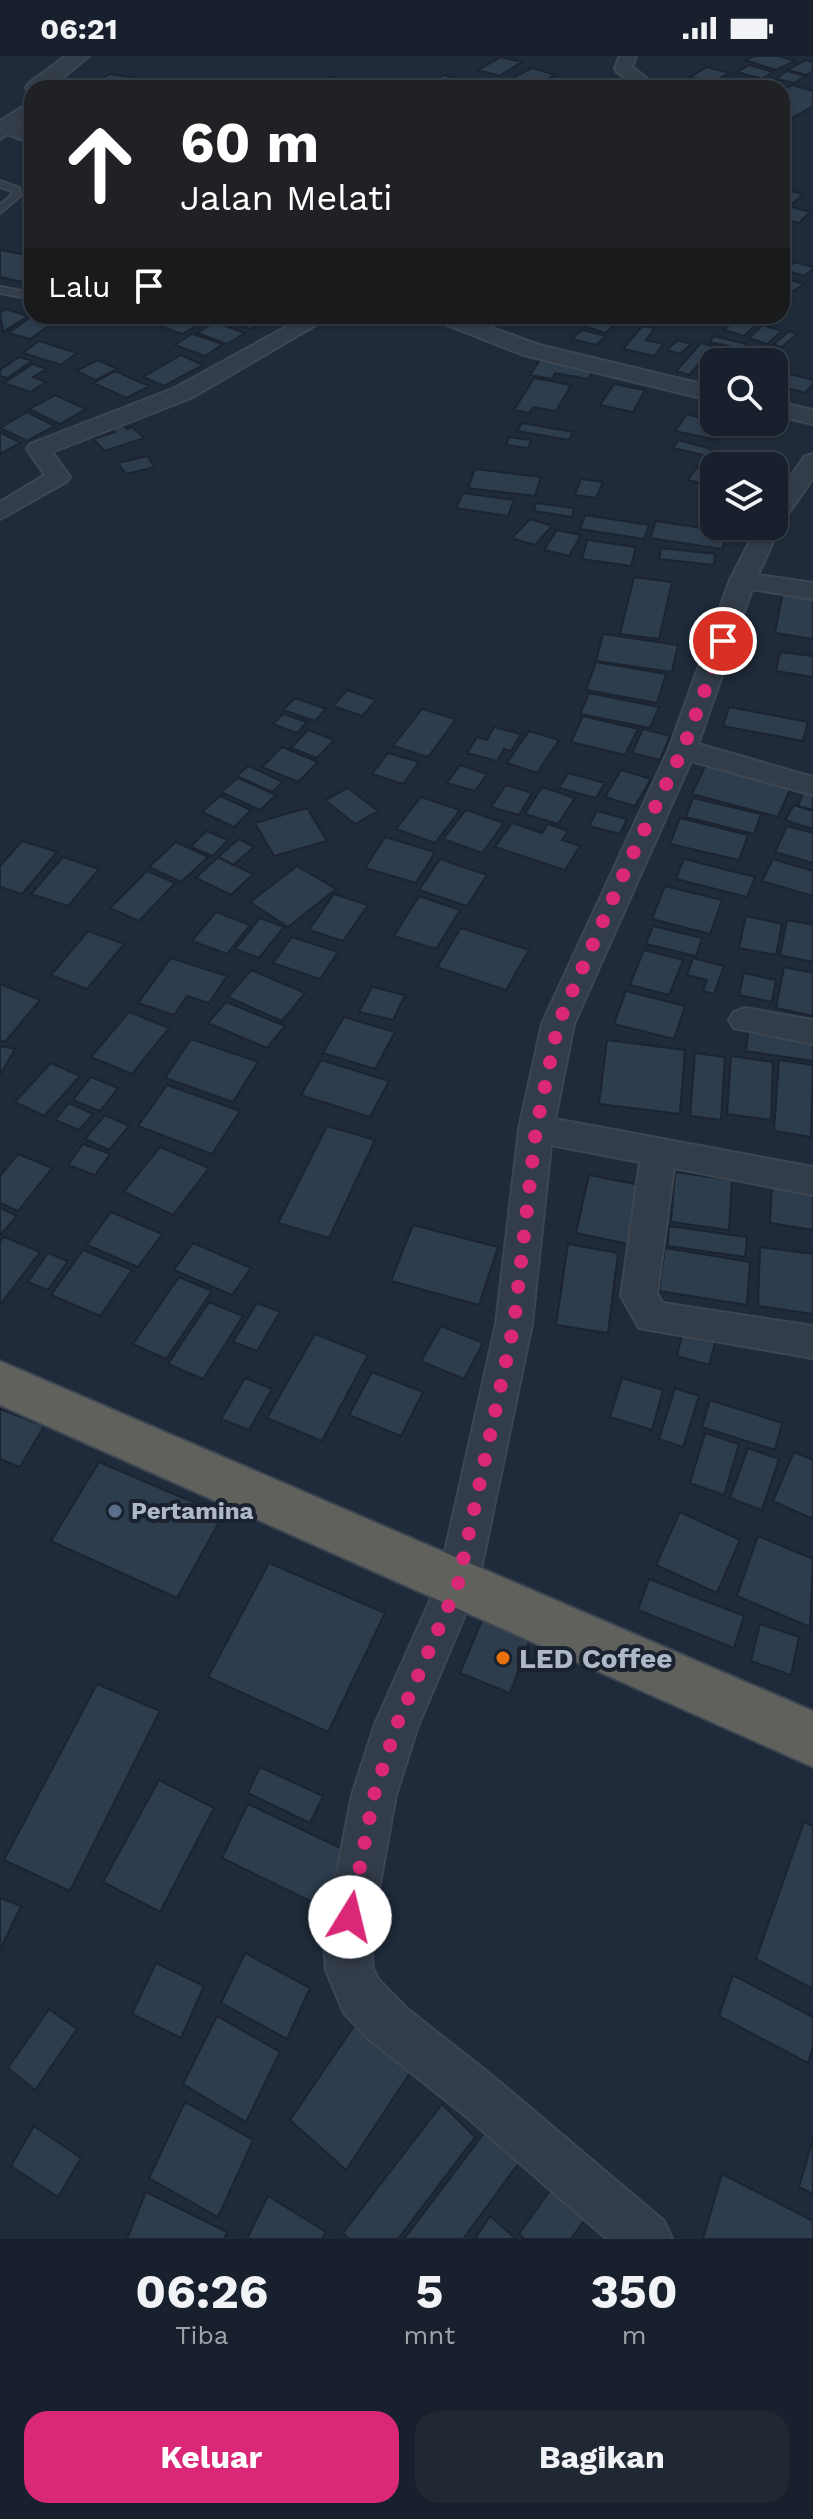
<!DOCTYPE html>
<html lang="id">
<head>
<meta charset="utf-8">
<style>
  body { margin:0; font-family:"Work Sans",sans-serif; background:#202834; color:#f1f3f6; height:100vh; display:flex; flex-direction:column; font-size:30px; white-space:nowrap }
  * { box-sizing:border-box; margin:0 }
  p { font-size:26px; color:#9ea3a9 }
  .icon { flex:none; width:44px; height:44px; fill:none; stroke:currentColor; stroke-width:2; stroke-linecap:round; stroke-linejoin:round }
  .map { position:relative; height:2183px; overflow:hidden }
  .panel { display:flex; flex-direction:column; background:#17202c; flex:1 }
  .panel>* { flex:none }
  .hud { position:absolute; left:24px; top:24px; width:766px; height:244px; border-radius:24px; box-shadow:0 2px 6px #0004,0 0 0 2px #363e48; background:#202124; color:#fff; overflow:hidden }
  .buttons { position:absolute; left:700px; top:292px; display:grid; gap:16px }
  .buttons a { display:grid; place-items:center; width:88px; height:88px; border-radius:16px; background:#17202c; box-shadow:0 2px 6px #0004,0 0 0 2px #363e48; font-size:40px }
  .pin { position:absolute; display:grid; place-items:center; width:68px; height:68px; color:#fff; margin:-34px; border:4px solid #fff; border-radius:50%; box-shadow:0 2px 8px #0007 }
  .me { position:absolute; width:88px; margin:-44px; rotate:9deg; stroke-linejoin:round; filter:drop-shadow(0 0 6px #0008) }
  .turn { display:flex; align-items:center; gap:28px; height:168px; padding:0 24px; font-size:36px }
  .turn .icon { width:104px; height:104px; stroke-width:2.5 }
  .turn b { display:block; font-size:56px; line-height:68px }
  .then { display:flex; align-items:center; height:76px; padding:0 24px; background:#0003; gap:16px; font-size:30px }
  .eta { display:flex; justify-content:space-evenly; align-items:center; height:136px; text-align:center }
  .eta b { font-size:48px; font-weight:700; line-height:56px }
  .primary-button { display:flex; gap:16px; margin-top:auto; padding:16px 24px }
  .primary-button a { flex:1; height:92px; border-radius:24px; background:#db2777; color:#fff; font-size:32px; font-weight:700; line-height:92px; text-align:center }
  .primary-button a+a { background:#202834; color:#f1f3f6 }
  .status { display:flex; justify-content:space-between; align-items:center; height:56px; padding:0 40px; background:#17202c; direction:ltr }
  .status svg { height:22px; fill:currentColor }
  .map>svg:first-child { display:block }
  .building { fill:#2e3d4e; stroke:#1b2430; stroke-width:2 }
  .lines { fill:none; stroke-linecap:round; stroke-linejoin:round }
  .service-casing { stroke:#3d4653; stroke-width:4 }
  .minor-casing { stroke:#3d4653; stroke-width:4 }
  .tertiary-casing { stroke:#3d4653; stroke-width:4 }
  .trunk-casing { stroke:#3b4551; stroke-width:4 }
  .service { fill:#333d4a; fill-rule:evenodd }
  .minor { fill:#333d4a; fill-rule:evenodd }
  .tertiary { fill:#333d4a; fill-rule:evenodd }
  .trunk { fill:#60605d; fill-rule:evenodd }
  .route { stroke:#db2777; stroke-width:14; stroke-dasharray:0 25.2 }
  .service-dot { fill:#5c6f8a; stroke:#19222e; stroke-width:3 }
  .food-dot { fill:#e8710a; stroke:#19222e; stroke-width:3 }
  .labels { text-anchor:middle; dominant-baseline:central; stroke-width:8; stroke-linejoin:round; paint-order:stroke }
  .poi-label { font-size:24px; font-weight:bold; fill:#aeb8c6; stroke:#19222e; text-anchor:start }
  .near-poi-label { font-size:28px; font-weight:bold; fill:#aeb8c6; stroke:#19222e; text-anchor:start }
</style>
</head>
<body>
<div class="status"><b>06:21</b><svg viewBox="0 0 49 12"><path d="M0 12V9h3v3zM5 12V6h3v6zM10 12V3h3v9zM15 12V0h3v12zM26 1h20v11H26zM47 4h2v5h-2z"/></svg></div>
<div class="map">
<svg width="813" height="2183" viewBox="0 0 813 2183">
  <rect width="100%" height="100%" fill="#1f2b3a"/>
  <path class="building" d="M754,0H779L795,5L776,14L745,4Z
    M501,1L522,6L499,20L478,14Z
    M806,4L813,6V15L806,19L788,14Z
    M749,9L773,16L762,23L737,16Z
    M707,11L729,17L712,27L690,21Z
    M532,12L555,19L537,29L513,22Z
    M787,15L805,20L794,27L776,23Z
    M110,18L130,21L120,29L138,32H92L95,30L91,29Z
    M444,19L469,26L461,31L435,24Z
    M332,21L348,24L337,32H317Z
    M792,29L813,35V50L792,62L782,59V34Z
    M782,133L803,138L790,150L782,148Z
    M783,149L810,156L799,167L782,163Z
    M0,194L32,200V228L0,221Z
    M795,206L813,211V213L804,220L785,214Z
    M788,223L804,228L789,238L782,236V226Z
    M6,253L28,260L3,276L0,257Z
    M133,260H197L206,264L182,278Z
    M224,260H261L268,262L251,273L221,262Z
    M519,260H566L552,271Z
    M31,261L53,267L30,283L8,277Z
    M582,261L602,267L608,261L619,265L605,277L575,267Z
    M736,263L756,269L744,280L724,274Z
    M215,266L245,277L227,288L197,277Z
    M763,269L782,275L767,288L749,282Z
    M642,270L655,272L646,284L664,288L654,300L623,293Z
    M582,274L606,280L596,289L572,283Z
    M789,275L797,278L782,291L773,289Z
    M192,278L223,288L205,300L175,289Z
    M714,280L746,288L742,293L710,286Z
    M678,284L691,288L680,298L667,294Z
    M39,285L77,297L61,309L23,297Z
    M701,287L715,291L689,319L676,315Z
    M720,292L748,300L742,306H714V312L704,309Z
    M181,299L203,309L164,330L143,321Z
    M19,301L32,305L7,322L0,320V314Z
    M541,302L595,312L588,323L555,317L552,323L530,319Z
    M98,304L117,313L96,324L76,315Z
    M33,308L47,313L33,321L46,326L30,336L4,327Z
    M115,315L149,330L127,342L93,327Z
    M779,315L813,324V328L805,337L774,328Z
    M534,322L571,329L556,355L533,351L529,357L514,354Z
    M614,328L645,334L633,356L600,349Z
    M55,339L86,353L60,368L29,353Z
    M27,356L55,370L27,385L0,372Z
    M687,358L714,366H727L716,384L675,375Z
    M522,367L573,376L569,384L517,375Z
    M122,368L127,373L132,371L144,382L105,395L93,383L115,376L110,372Z
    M0,376L20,387L0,398Z
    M509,381L531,384L528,392L506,389Z
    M678,384L712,393L707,400L673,392Z
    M147,400L155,411L126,418L118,407Z
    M703,403L734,410H714L709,420L714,421V431L688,424Z
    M475,413L541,421L535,440L468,432Z
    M581,423L603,426L596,442L575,439Z
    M463,437L514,444L508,460L456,452Z
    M536,447L574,452L572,461L534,455Z
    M585,459L649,469L644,483L580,473Z
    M530,463L552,470L535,489L512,482Z
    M656,465L728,476L722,493L650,482Z
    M557,474L581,479L569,500L544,494Z
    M587,484L636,491L631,510L582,503Z
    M661,492L715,498L714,509L659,503Z
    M634,521L672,526L659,583L620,578Z
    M783,535L813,539V583L775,577Z
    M603,578L678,589L672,616L596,605Z
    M780,596L813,600V621L776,615Z
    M596,606L666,618L657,647L586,634Z
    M347,634L376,644L362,660L333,650Z
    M589,637L659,651L650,672L580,658Z
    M295,642L326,653L315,665L283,654Z
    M729,651L808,666L803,685L723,670Z
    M422,653L456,663L428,701L393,690Z
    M283,658L307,666L297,677L273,668Z
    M583,660L638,673L625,699L571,686Z
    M494,671L521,678L511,695L504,693L497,705L467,697L477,681L487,684Z
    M643,673L670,680L660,704L632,697Z
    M308,674L334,684L317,702L291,692Z
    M529,675L559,684L537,717L507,707Z
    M282,691L318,706L298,726L262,711Z
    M388,697L419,706L403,728L372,718Z
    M708,704L793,726L778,761L692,738Z
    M460,709L487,718L475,735L447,727Z
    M248,710L283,726L272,736L237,720Z
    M621,714L651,723L635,750L605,741Z
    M568,717L605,727L596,742L559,732Z
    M238,722L276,739L260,754L221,736Z
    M506,729L532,737L519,759L491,751Z
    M542,731L575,742L558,768L525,758Z
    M805,731L813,733V754L798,750Z
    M348,732L378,755L355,768L325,744Z
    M220,740L251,754L234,771L202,756Z
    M421,741L460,754L435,787L396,773Z
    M693,742L761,758L754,778L686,761Z
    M794,749L813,755V773L785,764Z
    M307,752L327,785L274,800L255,767Z
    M466,754L504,767L482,797L443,783Z
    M597,755L627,763L620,778L589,770Z
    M680,762L748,779L739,804L670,788Z
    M512,767L542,777L548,768L568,775L562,784L580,790L565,814L495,791Z
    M787,770L813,777V807L775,796Z
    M206,775L228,784L213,800L191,791Z
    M385,781L435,796L416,827L365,812Z
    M239,783L254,791L233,809L218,801Z
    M22,785L57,796L22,838L0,831V810Z
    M176,786L208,801L181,826L149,811Z
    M63,801L99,813L68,850L31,838Z
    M218,801L253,818L231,839L196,822Z
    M440,803L487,819L467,850L419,834Z
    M684,803L755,821L747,841L676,823Z
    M773,803L813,815V840L762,825Z
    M297,810L336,833L288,871L250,846Z
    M147,815L175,827L139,865L110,852Z
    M665,830L722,844L710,878L652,863Z
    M334,838L368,849L343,885L309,874Z
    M419,840L460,854L436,893L394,880Z
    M216,856L250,869L227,898L192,885Z
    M746,860L782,868L776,899L739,892Z
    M260,862L284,871L259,902L235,893Z
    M787,864L813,869V906L780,899Z
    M653,870L702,882L696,900L646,888Z
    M461,872L529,894L506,934L437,911Z
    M88,875L124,888L87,933L51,919Z
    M292,881L338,896L320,923L273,907Z
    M644,894L683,904L669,939L630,929Z
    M171,902L227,920L209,947L187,940L174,959L138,947Z
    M693,902L724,910L714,938L703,935L707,924L687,919Z
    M784,911L813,917V960L776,952Z
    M251,914L305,937L282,965L228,941Z
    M744,917L776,924L772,946L739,939Z
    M0,928L40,944L5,986L0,984Z
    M372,931L405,939L393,964L359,956Z
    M626,935L685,950L674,983L614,968Z
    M226,946L285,970L267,992L208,967Z
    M129,956L169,972L132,1018L91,1001Z
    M344,961L395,976L375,1013L323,997Z
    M749,968L813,978V1005L746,995Z
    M191,983L258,1006L233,1046L165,1022Z
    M607,984L685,994L680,1058L599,1048Z
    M0,990L15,993L0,1019Z
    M695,997L725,1001L721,1064L690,1060Z
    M731,1000L773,1006L771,1064L727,1058Z
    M321,1004L389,1025L370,1061L301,1039Z
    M779,1004L813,1009L811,1081L774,1075Z
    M51,1007L80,1020L44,1060L15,1046Z
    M91,1021L118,1032L100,1055L73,1044Z
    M167,1029L240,1055L212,1098L138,1070Z
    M69,1047L93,1058L79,1074L55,1064Z
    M105,1059L129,1070L109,1094L85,1083Z
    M327,1070L375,1084L329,1182L278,1167Z
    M83,1088L110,1098L95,1119L68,1109Z
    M160,1091L209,1112L173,1159L124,1136Z
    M18,1098L52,1112L18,1155L0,1147V1120Z
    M675,1116L732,1124L729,1174L671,1166Z
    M589,1119L650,1131L638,1190L576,1177Z
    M772,1128L813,1134V1174L770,1167Z
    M0,1152L17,1160L0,1179Z
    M111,1156L162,1178L138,1211L87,1189Z
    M413,1169L498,1191L479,1249L391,1225Z
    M669,1170L747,1181L745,1201L668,1190Z
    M4,1181L40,1196L0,1249V1186Z
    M193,1187L251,1212L232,1239L174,1214Z
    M568,1188L618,1197L608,1277L556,1269Z
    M760,1191L813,1198V1258L758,1250Z
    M665,1192L750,1206L747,1249L659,1235Z
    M83,1194L132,1214L100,1260L51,1239Z
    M48,1197L68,1205L48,1234L28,1226Z
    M179,1221L212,1235L166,1303L133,1288Z
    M209,1246L243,1260L203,1323L168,1308Z
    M257,1247L280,1256L257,1295L233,1286Z
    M441,1270L483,1287L464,1323L421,1305Z
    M683,1274L716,1283L709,1309L677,1300Z
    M315,1278L368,1299L322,1385L267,1362Z
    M372,1316L423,1336L401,1380L349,1359Z
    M245,1322L272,1333L249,1374L221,1363Z
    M622,1322L663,1334L652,1374L610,1361Z
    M675,1332L699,1340L683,1391L659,1383Z
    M710,1344L782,1367L775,1394L702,1371Z
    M0,1353L44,1370L20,1411L0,1403Z
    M705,1377L739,1388L724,1439L690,1427Z
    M748,1392L779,1403L762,1454L730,1442Z
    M794,1396L813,1404V1463L773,1445Z
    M99,1406L223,1459L177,1542L51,1485Z
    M680,1456L740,1484L717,1537L656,1509Z
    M758,1480L813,1503L810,1571L737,1540Z
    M269,1507L385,1557L328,1676L208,1621Z
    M649,1523L744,1560L734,1592L638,1554Z
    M482,1564L530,1583L510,1637L460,1617Z
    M760,1568L799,1581L791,1619L751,1605Z
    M97,1628L160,1655L70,1835L4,1804Z
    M260,1711L323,1740L310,1767L248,1737Z
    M159,1724L214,1752L160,1856L103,1826Z
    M248,1748L347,1795L322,1851L222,1802Z
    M804,1766L813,1770V1933L756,1903Z
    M0,1842L21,1850L0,1894Z
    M245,1897L310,1932L287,1983L221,1947Z
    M156,1907L204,1930L181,1982L132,1958Z
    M733,1919L813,1961V1991L808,2007L719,1960Z
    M49,1953L77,1973L35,2034L8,2012Z
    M363,1957L419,2003L346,2114L290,2064Z
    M217,1960L280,1996L246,2066L183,2028Z
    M185,2046L253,2084L218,2161L149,2122Z
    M442,2048L475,2081L398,2183H349L343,2177Z
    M497,2060L529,2093L463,2183H404Z
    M34,2070L81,2102L58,2141L11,2110Z
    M813,2083V2138L799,2131Z
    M722,2118L813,2165V2183H703Z
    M561,2119L594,2150L571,2183H524L519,2178Z
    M146,2136L227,2176L224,2183H127Z
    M268,2140L326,2176L322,2183H247Z
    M490,2160L516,2183H475Z"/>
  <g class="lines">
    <defs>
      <path id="service" d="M0,125L19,132L20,140L0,157V149L12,139V135L0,131Z
        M0,231L32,237V243L0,237Z"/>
      <path id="minor" d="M620,0H636L632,11L660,32H640L617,16L615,12Z
        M6,66L32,76V88L0,75V67Z
        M306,260H331L191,342L52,396L70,421L66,426L0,463V446L45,419L27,393L30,388L175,332Z
        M431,260H460L539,289L714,331V345L524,299L434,264Z
        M774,345L813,354V368L774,359Z
        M813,398V422L781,468L758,519L813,527V543L752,533L698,688L813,721V739L691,705L574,968L555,1063L813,1111V1139L674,1112L657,1238L663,1247L813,1270V1302L639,1272L621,1240L640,1106L551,1089L532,1268L478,1528L418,1670L396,1739L370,1883L373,1913L378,1923L405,1951L496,2023L664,2165L672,2183H607L462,2057L371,1985L344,1957L326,1914L324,1883L352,1739L375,1668L438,1527L496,1268L519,1073L542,968L669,693L730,524L758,470H774V445L805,400Z
        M745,952L813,964V988L734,972L729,964L734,956Z"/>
      <path id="tertiary" d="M66,0H89L50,32H32L29,37L26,32L29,27Z
        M32,45V62L0,83V65Z"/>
      <path id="trunk" d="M0,1305L813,1655V1711L0,1349Z"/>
    </defs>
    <use href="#service" class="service-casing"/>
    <use href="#minor" class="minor-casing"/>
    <use href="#tertiary" class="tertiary-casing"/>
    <use href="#trunk" class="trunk-casing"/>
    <use href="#service" class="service"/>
    <use href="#minor" class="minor"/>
    <use href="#tertiary" class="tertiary"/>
    <use href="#trunk" class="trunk"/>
  </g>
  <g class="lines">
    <path class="route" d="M350,1861L374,1739L397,1668L458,1528L514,1268L536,1073L558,968L628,808L683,693L723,585"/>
  </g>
  <circle class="service-dot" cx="115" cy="1455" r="8"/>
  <circle class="food-dot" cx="503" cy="1602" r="8"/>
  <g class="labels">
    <g class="poi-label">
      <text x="131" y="1455">Pertamina</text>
    </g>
    <g class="near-poi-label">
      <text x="519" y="1602">LED Coffee</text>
    </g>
  </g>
</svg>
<div class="buttons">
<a><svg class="icon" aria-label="search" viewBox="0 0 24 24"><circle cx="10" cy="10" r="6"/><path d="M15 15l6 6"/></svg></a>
<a><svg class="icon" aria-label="layers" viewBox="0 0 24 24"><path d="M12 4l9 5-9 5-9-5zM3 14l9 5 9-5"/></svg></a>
</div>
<div class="pin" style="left:723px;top:585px;background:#d93025"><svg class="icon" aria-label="arrive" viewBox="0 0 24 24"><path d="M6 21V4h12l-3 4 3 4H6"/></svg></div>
<svg class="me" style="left:350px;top:1861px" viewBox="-20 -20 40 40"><circle r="19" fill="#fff"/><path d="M0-13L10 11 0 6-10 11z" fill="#db2777"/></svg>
<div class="hud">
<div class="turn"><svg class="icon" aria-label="ahead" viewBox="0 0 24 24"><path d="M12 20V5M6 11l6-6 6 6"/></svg><div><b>60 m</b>Jalan Melati</div></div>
<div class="then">Lalu<svg class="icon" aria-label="arrive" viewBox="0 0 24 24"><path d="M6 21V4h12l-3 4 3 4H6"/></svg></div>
</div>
</div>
<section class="panel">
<div class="eta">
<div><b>06:26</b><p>Tiba</p></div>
<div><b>5</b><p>mnt</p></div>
<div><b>350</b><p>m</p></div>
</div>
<div class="primary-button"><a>Keluar</a><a>Bagikan</a></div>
</section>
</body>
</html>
